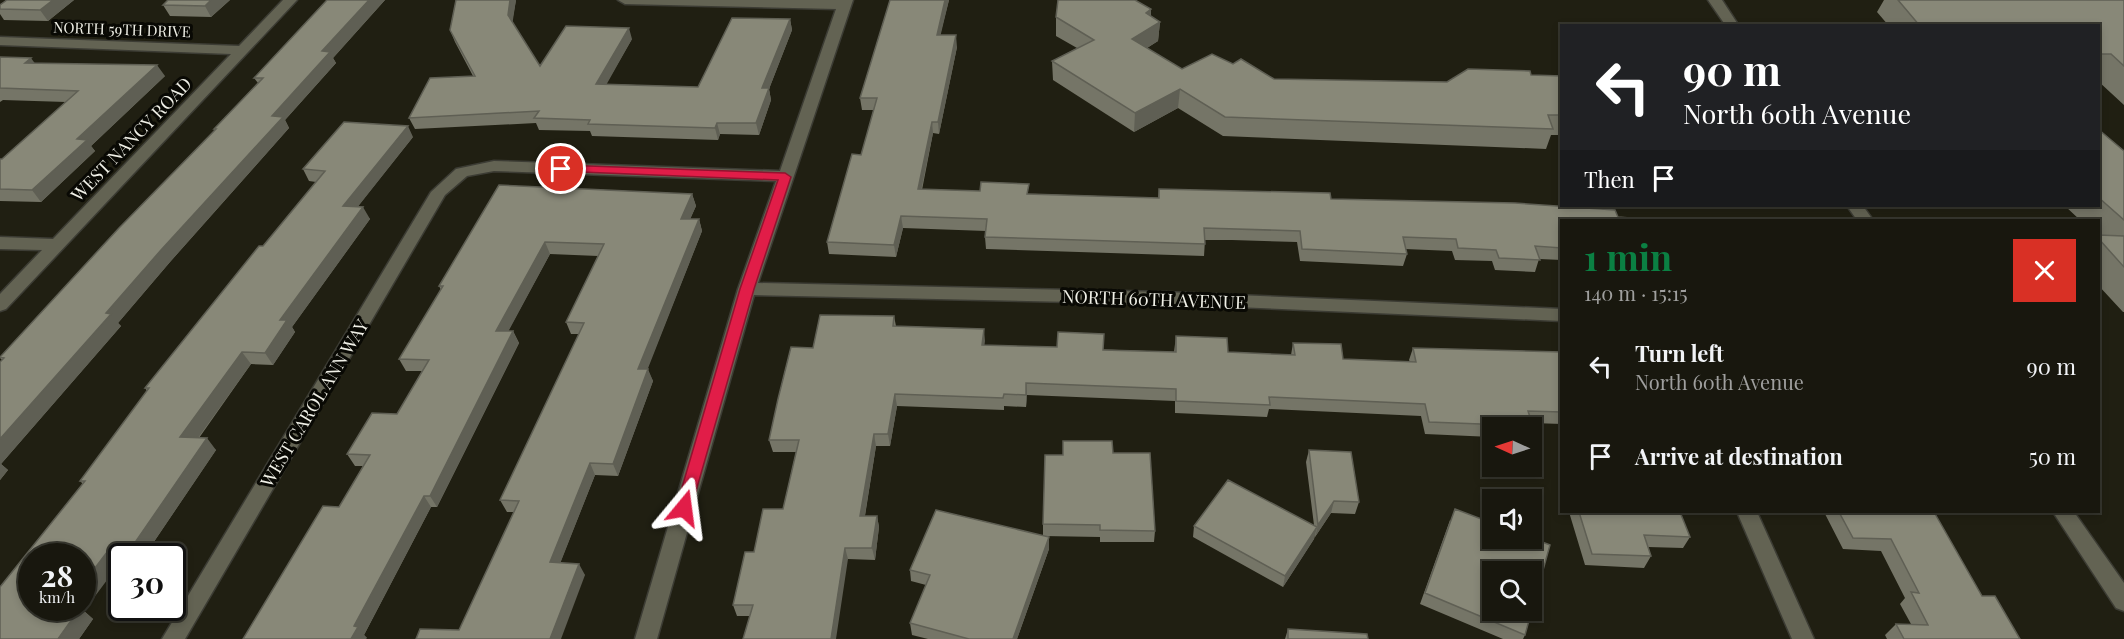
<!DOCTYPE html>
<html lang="en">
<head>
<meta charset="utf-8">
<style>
  body { margin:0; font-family:"Playfair Display",serif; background:#212017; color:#f1f3f6; height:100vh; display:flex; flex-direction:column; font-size:22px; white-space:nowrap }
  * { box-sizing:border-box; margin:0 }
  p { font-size:20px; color:#9f9f9e }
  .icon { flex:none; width:33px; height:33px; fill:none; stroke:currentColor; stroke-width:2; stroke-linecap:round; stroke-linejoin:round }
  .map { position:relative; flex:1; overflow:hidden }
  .details { position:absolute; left:1560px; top:219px; width:540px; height:294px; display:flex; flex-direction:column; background:#18170e; border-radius:0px; box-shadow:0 3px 9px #0003,0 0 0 2px #36362e }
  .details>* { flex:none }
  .hud { position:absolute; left:1560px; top:24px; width:540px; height:183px; border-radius:0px; box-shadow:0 3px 9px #0003,0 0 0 2px #36362e; background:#202124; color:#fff; overflow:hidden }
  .needle { width:39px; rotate:273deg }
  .buttons { position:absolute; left:1482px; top:417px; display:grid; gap:12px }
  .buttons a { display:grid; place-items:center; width:60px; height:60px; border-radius:0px; background:#18170e; box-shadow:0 3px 9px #0003,0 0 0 2px #36362e; font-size:30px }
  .speed { position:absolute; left:18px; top:543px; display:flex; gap:12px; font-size:30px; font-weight:700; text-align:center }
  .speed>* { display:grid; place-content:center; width:78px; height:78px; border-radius:50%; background:#18170e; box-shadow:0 3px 9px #0003,0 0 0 2px #36362e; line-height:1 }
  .speed small { font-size:15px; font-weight:400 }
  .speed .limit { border:3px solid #111; border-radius:9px; background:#fff; color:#111 }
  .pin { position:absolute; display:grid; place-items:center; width:51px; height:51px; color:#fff; margin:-26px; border:3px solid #fff; border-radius:50%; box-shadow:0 2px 6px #0007 }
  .me { position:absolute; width:66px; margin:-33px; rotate:16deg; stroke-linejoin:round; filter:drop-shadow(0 0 4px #0008) }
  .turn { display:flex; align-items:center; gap:21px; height:126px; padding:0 24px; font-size:27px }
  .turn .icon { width:78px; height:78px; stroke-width:2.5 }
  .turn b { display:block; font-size:42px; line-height:51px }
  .then { display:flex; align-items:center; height:57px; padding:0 24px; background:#0003; gap:12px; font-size:22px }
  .round { display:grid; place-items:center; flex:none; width:63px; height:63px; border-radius:0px; background:#212017 }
  .head { display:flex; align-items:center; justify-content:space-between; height:102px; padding:0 24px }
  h1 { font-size:36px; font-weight:700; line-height:45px; color:#0b8043 }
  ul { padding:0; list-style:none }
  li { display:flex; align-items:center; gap:18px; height:90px; padding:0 24px }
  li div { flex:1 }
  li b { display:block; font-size:22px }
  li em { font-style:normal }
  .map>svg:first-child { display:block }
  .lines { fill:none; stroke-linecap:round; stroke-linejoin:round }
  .street-casing { stroke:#3c3c34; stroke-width:3 }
  .secondary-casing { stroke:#3c3c34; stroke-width:3 }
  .street { fill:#636353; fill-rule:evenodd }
  .secondary { fill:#636353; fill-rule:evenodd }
  .wall { fill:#757567 }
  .shaded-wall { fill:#5f5f54 }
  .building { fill:#888878; stroke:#5f5f54; stroke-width:1.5; fill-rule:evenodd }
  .route { fill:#e11d48; stroke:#92132f; stroke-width:1.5 }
  .labels { text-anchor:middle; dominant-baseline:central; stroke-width:6; stroke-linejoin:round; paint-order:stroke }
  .far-street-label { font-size:15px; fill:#f0f0e7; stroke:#090904 }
  .street-label { font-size:18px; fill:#f0f0e7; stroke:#090904 }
</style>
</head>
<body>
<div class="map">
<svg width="2124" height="639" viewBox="0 0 2124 639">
  <rect width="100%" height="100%" fill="#201f12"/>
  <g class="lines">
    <defs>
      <path id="street" d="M283,0H297L6,309L0,311V294L42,250L0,249V237L53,239L231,54L0,45V37L239,46Z
        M618,0H853L758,283L1165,292L1562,309V321L1165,304L754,295L657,639H635L738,289L776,181L494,171L467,176L445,195L185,639H162L431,192L456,169L494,161L780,171L836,9L625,4Z
        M1737,512H1757L1814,639H1792Z"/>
      <path id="secondary" d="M1708,0H1722L1739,26H1726Z
        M1847,206H1863L1873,220H1857Z
        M2053,512H2074L2124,583V611L2116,608Z"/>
    </defs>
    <use href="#street" class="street-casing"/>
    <use href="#secondary" class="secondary-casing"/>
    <use href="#street" class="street"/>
    <use href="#secondary" class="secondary"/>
  </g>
  <path class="wall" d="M7,0H74L48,21L4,20L0,14V5Z
    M230,0L211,17L170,16L163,5Z
    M327,0H385L333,58L336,63L285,120L289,128L170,262L118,323L121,326L1,464L8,470L0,480V362L2,360L0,358L215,130L214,129L258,83L254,78Z
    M516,0L512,22L540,66L632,39L606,84L698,87L790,19L792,30L769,89L771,100L759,135L720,134L718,140L592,136L590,131L539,130L536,123L415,129L409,118L473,76L455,42L450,30Z
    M890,0H949L940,35L957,47L939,134L933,133L922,190L1158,198L1159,189L1331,199L1562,220V260L1539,259L1535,272L1495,270L1492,261L1455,260L1452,251L1405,249L1407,254L1403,266L1300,261L1297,242L1232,240H1205L1204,256L986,249L985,237L986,231L903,228L896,257L829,254L827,242L861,155L874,110H862L860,98Z
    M1884,0H2124V105L2098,81V26H1889L1877,12Z
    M1151,9V17L1160,22L1158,41L1147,48L1182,69L1233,64L1274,79L1447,82L1531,75L1562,76V135H1551L1546,149L1223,136L1178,108L1134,132L1053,80L1052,61L1077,48L1056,36V17Z
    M0,57L35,63L165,76L91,146L95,151L41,202L0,201V159H2L66,102L3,100L0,102Z
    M2098,129L2124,151V312H2123L2098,285V220H2080L2065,206H2098Z
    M413,137L358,206L370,219L292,327L295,332L273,365L251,364L199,438L216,450L145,555L125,554L124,556H122L84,611L93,619L79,639L82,483L80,481L147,391L145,388L316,182L309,181L303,169Z
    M499,185L692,194L696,206L690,219H699L702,231L647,369L653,381L618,476L595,475L560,563L585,575L459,630L514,512H507L500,500L579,334H571L566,322L598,256L550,254L508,331H513L519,343L437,507H431L364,635L367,638L243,639L339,507L363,466H355L347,454L397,414L422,371H406L399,359L441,290L439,286Z
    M894,316L896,326L984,329V345L1174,352L1176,336L1228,352L1291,355L1293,343L1343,359L1410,362L1409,360L1413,348L1562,352V424L1532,423L1533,426L1532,429V428H1492V437L1425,434L1421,416L1269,409L1267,417L1175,413V401L1027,395L1026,407L1004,406V410L897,406L890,446H876L865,516H877L879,527L875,560L848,559L750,616H737L733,605L754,552L783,509L796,452H773L769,440L813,348Z
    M1309,450L1359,502L1355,514L1331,513L1315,537V535L1314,539L1283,587L1193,537L1194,526L1314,525L1306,462Z
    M1113,453L1155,531L1154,542H1100V537L1043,536V524L1063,455Z
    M1569,512H1680L1690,537L1683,548L1648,547L1651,556L1644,568L1585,565Z
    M1824,512H1934L1982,596L2020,639H1887L1885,635L1896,624H1911L1900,604L1905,598L1881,551L1843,549Z
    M1450,520L1525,635L1523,639H1503L1420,604Z
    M1049,537V549L1017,639H928L912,635L910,623L926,585L911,581L910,570Z
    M1288,629L1368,639H1285Z"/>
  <path class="shaded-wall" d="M53,0H74L48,21L40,10Z
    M211,0H230L211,17L205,6Z
    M369,0H385L333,58L336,63L285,120L289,128L170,262L118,323L121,326L1,464L8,470L0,480V439L106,313L161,250L272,116L322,51Z
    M510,0H516L512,26L508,15Z
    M945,0H949L938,46L937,35Z
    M1151,9L1150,28L1160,22L1158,41L1131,58L1132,39L1146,13Z
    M790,19L792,30L769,89L771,100L759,135L756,123L762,88Z
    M629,28L632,39L600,96L596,84Z
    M956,35L957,47L939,134L938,122Z
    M31,58L39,69L25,63Z
    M157,65L165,76L91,146L95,151L41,202L32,190L77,139Z
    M1180,89L1178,108L1134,132L1135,113Z
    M932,122L933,133L919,201L918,189Z
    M717,123L720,134L718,140L715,128Z
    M408,126L413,137L349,218L343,206Z
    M692,194L696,206L685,231L681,219Z
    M363,207L370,219L292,327L295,332L273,365L265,353L280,320Z
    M901,216L903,228L896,257L894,245Z
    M699,219L702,231L643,381L638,369Z
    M545,242L550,254L502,343L496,331Z
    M984,329L985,341L983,357L982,345Z
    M513,331L519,343L437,507L430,496Z
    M242,352L251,364L190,449L180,437Z
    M648,369L653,381L618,476L613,464Z
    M1026,383L1027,395L1026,407Z
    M895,394L897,406L890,446L888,434Z
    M874,434L876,446L863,527L860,516Z
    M207,438L216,450L145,555L134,544Z
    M590,463L595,475L556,574L550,562Z
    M424,496L431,507L364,635L367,638L366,639H351L354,626Z
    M1334,501L1331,513L1315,537L1318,525Z
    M877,516L879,527L875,560L872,548Z
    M1317,527L1314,539L1283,587L1285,576Z
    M1049,537V549L1017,639H1013Z
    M114,543L125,554L124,556H122V560L84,611L93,619L79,639H58L67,608H82V585Z
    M845,548L848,559L836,639H831Z
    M579,564L585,575L561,639H550Z"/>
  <path class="building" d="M7,0H53L40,10L0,9V5Z
    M168,0H211L205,6L163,5Z
    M327,0H369L322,51L330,52L272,116L283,117L161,250L106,313L111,314L0,439V362L4,358L0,357L119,228L216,129H214L263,78H254Z
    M456,0H510L508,15L540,66L566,26L629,28L596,84L698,87L732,18L790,19L762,88H769L756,123H717L715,128L588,124L590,120L534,118L539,111L409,118L430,78L475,76L450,30Z
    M890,0H945L937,35H956L938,122H932L918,189L980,191L981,182L1029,184L1027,194L1159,198V189L1330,193L1331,199L1515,203L1615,210L1618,217L1642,219V220H1562V248L1535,246L1540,260L1499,258L1496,250L1458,248L1456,239L1403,237L1407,254L1302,249L1300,231L1204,228L1205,244L985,237L987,219L901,216L894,245L827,242L852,154L861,155L877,98H860Z
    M1058,0H1135L1151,9L1146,13L1160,22L1132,39L1182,69L1212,54L1233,64L1241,59L1274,79L1447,82L1468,69L1530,71L1531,75L1562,76V115H1548L1553,129L1225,117L1180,89L1135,113L1052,61L1094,40L1056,17Z
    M1898,0H2124V66L2111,54H2098V26H1920Z
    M0,57L31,58L25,63L157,65L77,139L87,140L32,190L0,189V159H2L78,91L0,88Z
    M344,122L408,126L343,206L363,207L280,320H287L265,353L242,352L180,437L207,438L134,544L114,543L82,585V556H32V608H80L58,639H0V587L85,481H80L149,388H145L259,246H263L325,171L303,169Z
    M2098,129L2124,151V220L2098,197Z
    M499,185L692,194L681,219H699L638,369H648L613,464L590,463L550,562L579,564L550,639H416L420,629L459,630L519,501L500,500L584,323L566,322L604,244L545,242L496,331H513L430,496H424L354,626L358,627L351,639H243L323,506L339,507L370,455L347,454L372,413L397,414L429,360L399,359L443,286H439Z
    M2098,235L2124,236V267L2098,238Z
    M820,315L894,316L893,326L984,329L982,345L1057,347L1058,332L1104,334L1103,350L1176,352V336L1227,338L1228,352L1295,355L1293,343L1341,344L1343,359L1416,362L1413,348L1562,352V412L1528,411L1533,426L1429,422L1425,404L1269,397L1270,405L1176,401V389L1026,383V395L1004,394L1003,398L895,394L888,434H874L860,516H877L872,548H845L831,639H743L753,605H733L745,552H754L763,509H783L799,440H769L778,399L791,347L813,348Z
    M1063,441H1112L1113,453H1150L1155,531L1100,530V525L1043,524L1045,455H1063Z
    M1309,450L1351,452L1359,502L1334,501L1318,525Z
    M1228,480L1317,527L1285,576L1194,526Z
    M1455,509L1492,523V538H1532L1550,545L1525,635L1425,593ZM1492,572H1532V610H1492Z
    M936,510L1049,537L1013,639H969L910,623L930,575L910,570Z
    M1579,512H1680L1690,537L1644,535L1651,556L1592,554Z
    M1839,512H1934L1982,596H1995L2020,639H1904L1896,624L1928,625L1911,592L1919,593L1891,539L1853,538Z
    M1288,629L1367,634L1368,639H1288Z"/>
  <path class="route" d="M561,165L785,173L791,177L754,289L690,512L684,514L676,508L740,289L778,180L557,171L555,169Z"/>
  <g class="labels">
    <g class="far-street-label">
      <text transform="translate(122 29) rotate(2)">NORTH 59TH DRIVE</text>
    </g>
    <g class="street-label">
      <text transform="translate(131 139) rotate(-46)">WEST NANCY ROAD</text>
      <text transform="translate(1154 299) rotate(2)">NORTH 60TH AVENUE</text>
      <text transform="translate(314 403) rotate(-59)">WEST CAROL ANN WAY</text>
    </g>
  </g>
</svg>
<div class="buttons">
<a><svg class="needle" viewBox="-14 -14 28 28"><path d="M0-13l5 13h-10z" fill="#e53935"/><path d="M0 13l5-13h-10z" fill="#9f9f9e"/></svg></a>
<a><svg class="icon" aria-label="sound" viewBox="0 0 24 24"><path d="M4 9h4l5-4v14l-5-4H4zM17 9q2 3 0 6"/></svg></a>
<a><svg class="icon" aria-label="search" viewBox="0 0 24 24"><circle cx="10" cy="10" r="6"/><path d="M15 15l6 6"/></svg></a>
</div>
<div class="speed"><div>28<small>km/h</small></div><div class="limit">30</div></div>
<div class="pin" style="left:561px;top:169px;background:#d93025"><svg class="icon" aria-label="arrive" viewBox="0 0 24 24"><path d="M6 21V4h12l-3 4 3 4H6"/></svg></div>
<svg class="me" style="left:684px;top:508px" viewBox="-20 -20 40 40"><path d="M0-17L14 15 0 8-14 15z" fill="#e11d48" stroke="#fff" stroke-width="4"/></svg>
<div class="hud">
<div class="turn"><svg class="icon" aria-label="left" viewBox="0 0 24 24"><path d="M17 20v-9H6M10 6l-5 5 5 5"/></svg><div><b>90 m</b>North 60th Avenue</div></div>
<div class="then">Then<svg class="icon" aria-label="arrive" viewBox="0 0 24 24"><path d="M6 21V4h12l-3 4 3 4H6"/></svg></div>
</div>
<section class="details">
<div class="head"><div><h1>1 min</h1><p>140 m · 15:15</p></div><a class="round" style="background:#d93025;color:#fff"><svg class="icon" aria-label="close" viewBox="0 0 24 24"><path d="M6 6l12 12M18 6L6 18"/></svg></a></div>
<ul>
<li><svg class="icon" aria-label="left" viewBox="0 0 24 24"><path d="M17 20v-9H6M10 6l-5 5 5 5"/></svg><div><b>Turn left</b><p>North 60th Avenue</p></div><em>90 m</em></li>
<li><svg class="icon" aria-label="arrive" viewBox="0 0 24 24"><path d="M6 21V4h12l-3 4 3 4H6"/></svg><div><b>Arrive at destination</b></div><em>50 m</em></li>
</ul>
</section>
</div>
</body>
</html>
